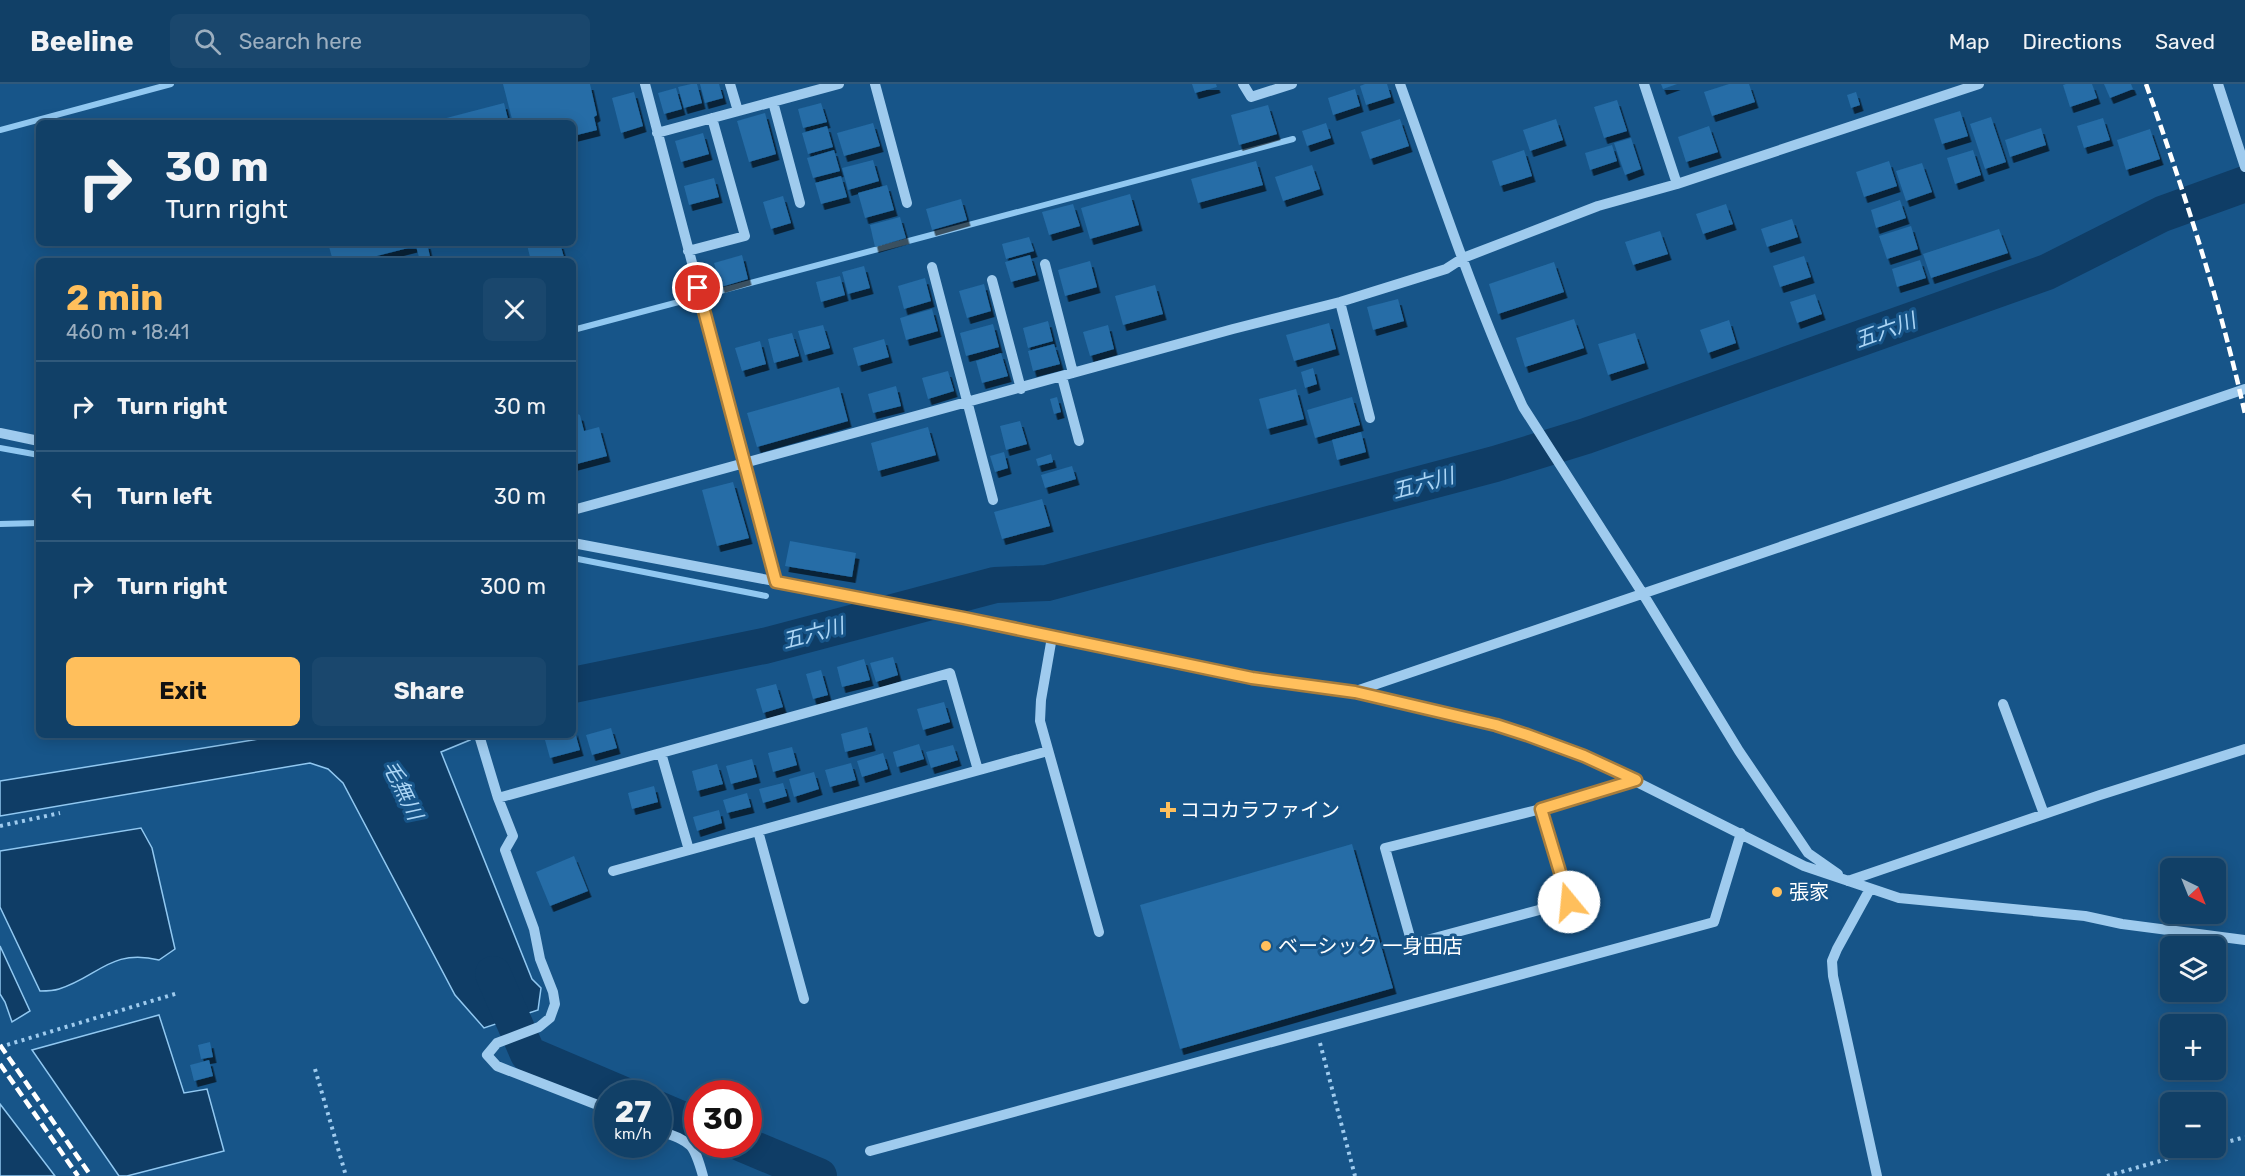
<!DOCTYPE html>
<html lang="en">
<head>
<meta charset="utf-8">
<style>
  body { margin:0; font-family:Rubik,"Noto Sans JP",sans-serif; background:#1a476d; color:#f1f3f6; height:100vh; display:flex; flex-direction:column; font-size:22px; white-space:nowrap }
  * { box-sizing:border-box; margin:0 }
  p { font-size:20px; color:#9cafc0 }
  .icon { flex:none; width:33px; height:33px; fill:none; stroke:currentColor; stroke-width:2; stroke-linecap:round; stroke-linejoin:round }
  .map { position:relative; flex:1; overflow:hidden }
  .details { position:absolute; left:36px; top:174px; width:540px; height:480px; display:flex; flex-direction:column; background:#114067; border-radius:9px; box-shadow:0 3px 15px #0003,0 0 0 2px #30597b }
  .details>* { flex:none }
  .top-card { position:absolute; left:36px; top:36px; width:540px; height:126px; border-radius:9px; box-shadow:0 3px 15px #0003,0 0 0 2px #30597b; background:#114067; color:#f1f3f6; overflow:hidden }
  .needle { width:39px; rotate:137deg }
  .buttons { position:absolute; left:2160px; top:774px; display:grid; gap:12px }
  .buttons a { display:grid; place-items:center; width:66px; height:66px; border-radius:9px; background:#114067; box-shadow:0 3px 15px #0003,0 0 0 2px #30597b; font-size:30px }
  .speed { position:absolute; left:594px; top:996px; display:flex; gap:12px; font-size:30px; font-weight:700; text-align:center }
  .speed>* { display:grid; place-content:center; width:78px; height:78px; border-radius:50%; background:#114067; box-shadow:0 3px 15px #0003,0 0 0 2px #30597b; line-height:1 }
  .speed small { font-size:15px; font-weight:400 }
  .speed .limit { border:9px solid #d22; background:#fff; color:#111 }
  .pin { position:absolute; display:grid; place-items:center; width:51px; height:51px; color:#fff; margin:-26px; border:3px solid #fff; border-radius:50%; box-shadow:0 2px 6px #0007 }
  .me { position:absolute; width:66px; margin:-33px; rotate:343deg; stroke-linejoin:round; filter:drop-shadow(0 0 4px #0008) }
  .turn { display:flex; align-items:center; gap:21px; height:126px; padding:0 30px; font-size:27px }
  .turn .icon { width:78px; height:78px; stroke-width:2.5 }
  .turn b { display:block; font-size:42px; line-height:51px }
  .round { display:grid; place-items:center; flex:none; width:63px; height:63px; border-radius:9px; background:#1a476d }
  .overview { display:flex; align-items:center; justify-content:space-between; height:102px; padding:0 30px }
  h1 { font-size:36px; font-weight:700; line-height:45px; color:#ffbf5c }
  .primary-button { display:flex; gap:12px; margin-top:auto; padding:12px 30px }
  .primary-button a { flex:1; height:69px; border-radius:9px; background:#ffbf5c; color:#111; font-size:24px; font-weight:700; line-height:69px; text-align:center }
  .primary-button a+a { background:#1a476d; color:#f1f3f6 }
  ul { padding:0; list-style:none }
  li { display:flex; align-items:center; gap:18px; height:90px; padding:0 30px; border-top:2px solid #30597b }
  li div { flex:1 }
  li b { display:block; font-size:22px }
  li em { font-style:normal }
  header { display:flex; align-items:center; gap:36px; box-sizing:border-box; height:84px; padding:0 30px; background:#114067; border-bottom:2px solid #30597b }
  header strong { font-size:28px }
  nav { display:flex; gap:33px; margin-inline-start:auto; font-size:21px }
  .search { width:420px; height:54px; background:#1a476d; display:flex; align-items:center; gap:15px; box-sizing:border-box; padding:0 21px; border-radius:9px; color:#9cafc0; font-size:22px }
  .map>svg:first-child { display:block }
  .water { fill:#0f3d66; stroke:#91c8f1; stroke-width:1.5 }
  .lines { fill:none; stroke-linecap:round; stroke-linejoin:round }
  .stream { stroke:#91c8f1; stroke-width:6 }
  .river { stroke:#0f3d66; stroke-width:36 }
  .building { fill:#256da7; filter:url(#shadow) }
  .path { stroke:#9fcbee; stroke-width:4; stroke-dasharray:3 4.5; stroke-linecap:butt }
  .minor { stroke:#9fcbee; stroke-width:10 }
  .rail { stroke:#fff; stroke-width:4.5; stroke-dasharray:10 4.5; stroke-linecap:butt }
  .route-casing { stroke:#a67c3c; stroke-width:15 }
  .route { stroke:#ffbf5c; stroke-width:10 }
  .poi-dot { fill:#ffbf5c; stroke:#175589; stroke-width:2 }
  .labels { text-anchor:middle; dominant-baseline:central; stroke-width:6; stroke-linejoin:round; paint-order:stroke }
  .poi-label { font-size:20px; fill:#fff; stroke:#175589; text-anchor:start }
  .water-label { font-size:21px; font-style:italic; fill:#abd5f5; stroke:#175589 }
</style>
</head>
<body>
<header>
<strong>Beeline</strong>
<div class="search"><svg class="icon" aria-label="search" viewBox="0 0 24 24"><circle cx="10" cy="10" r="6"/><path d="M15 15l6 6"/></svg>Search here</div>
<nav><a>Map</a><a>Directions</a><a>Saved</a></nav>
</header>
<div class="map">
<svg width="2245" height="1092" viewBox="0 0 2245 1092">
  <defs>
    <filter id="shadow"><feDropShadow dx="3.5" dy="6" stdDeviation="0" flood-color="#0009"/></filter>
  </defs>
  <rect width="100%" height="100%" fill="#175589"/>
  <path class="water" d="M284,651H468L470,656L441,668L532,895L541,904L538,926L484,944L455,911L343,699L328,685L310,679L0,732V697Z
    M141,744L152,764L175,865L159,876C111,864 98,893 59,905C53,907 46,907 40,907L0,823V767Z
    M0,862L30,927L12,938L5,918L0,910Z
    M159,931L184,1009L207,1005L224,1067L127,1092H119L32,966Z
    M0,1020L55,1092H0Z"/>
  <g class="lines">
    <path class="stream" d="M0,46L171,0
      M573,246L1293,55
      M0,364L39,371
      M0,440L39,439
      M573,474L766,512"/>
    <path class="river" d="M573,601L764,562L995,501L1047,499L1495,380L1586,352L2047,188L2162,130L2245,100
      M493,890L528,970L622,1010
      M658,1025L698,1042
      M742,1060L819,1092"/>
  </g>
  <path class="building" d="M503,0H590L597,31L594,33L597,46L573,52V39H513Z
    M691,0H697L702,19L684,24L678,3Z
    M700,0H719L723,14L705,19Z
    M1192,0H1216L1217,3L1195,9Z
    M1365,0H1387L1391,13L1366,21L1360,2Z
    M1661,0H1677L1663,5Z
    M1729,0H1749L1755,18L1712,32L1704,8Z
    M2066,0H2092L2097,14L2070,23L2063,1Z
    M2104,0H2131L2133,5L2110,14Z
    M676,4L682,25L664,30L658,9Z
    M1355,5L1360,22L1333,31L1328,14Z
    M634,8L643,42L621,49L612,14Z
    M1856,8L1860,21L1851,24L1847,11Z
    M1617,16L1627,47L1604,54L1594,23Z
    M504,19L509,39H431V38Z
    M821,19L827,38L803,44L798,25Z
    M1268,21L1277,50L1239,61L1231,31Z
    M1960,27L1968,52L1942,60L1934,35Z
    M765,29L776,70L749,78L737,37Z
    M1991,33L2006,78L1985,85L1970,40Z
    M2103,34L2110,56L2084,64L2077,42Z
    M1400,35L1409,62L1370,75L1361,48Z
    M1556,35L1563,56L1530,67L1523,46Z
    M873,39L880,62L844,72L837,49Z
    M1326,39L1331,54L1307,62L1302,47Z
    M827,42L833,63L808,70L802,49Z
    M1709,42L1718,68L1686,78L1678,53Z
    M2041,44L2046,61L2010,73L2005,56Z
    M2150,45L2160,75L2126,86L2117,56Z
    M703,49L709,70L681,78L675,57Z
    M1631,54L1641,85L1625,91L1614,59Z
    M1612,61L1617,77L1590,86L1585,69Z
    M834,66L840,87L813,94L807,74Z
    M1524,66L1532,92L1500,102L1492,77Z
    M1973,66L1981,91L1955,100L1947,74Z
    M873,76L879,97L848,106L842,84Z
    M1256,77L1263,101L1198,119L1191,95Z
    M1889,77L1897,102L1864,113L1856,88Z
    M1922,79L1932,108L1906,117L1896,87Z
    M1312,81L1320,105L1283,117L1275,93Z
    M841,92L847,113L821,120L815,99Z
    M714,94L719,113L689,121L684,102Z
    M887,101L894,126L865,134L858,109Z
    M1130,110L1139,141L1090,155L1081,124Z
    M783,112L791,139L771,145L763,118Z
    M961,115L967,136L932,146L926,125Z
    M1900,116L1906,134L1876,144L1871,126Z
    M1073,120L1080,142L1049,151L1042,128Z
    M1726,120L1733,140L1703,150L1696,130Z
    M900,133L906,154L875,163L870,141Z
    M1792,135L1798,153L1767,163L1761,145Z
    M1911,142L1918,165L1887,175L1879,152Z
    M1999,145L2008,169L1931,194L1923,170Z
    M1660,147L1668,170L1633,181L1625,158Z
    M1029,153L1034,167L1006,175L1002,160Z
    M328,159H427L431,177H420L416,162L357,177H333Z
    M537,159H560L565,177H531L527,161Z
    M742,171L748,195L721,203L714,179Z
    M1030,171L1036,191L1011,198L1005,178Z
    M1804,172L1811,193L1780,203L1773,182Z
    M1920,176L1926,194L1897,203L1892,185Z
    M1090,177L1097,203L1065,212L1058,186Z
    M1554,178L1564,208L1498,230L1489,200Z
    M864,182L870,204L848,210L842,188Z
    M840,192L845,211L821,218L816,198Z
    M925,194L931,217L904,225L898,202Z
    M984,200L991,227L967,234L959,207Z
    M1155,201L1163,230L1123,241L1115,212Z
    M1815,210L1822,230L1797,239L1790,218Z
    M1398,215L1404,237L1373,246L1367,223Z
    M932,225L938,247L906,256L900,234Z
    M1574,235L1584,264L1525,283L1516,254Z
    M1729,236L1736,259L1708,269L1700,246Z
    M1048,237L1053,257L1028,264L1023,244Z
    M1329,239L1336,265L1294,277L1286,251Z
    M993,240L999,263L966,272L960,249Z
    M823,241L830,264L805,271L798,247Z
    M1108,241L1114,265L1090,272L1083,248Z
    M792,249L799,272L774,279L768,255Z
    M1635,249L1645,279L1608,291L1598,260Z
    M884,255L889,273L858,282L853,264Z
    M760,257L766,280L742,287L735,264Z
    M1054,260L1060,280L1033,287L1028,267Z
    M1001,269L1008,292L982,299L976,277Z
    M1313,284L1317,300L1305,304L1301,288Z
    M948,287L954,307L928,315L922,294Z
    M896,302L901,322L873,329L868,310Z
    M839,303L848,337L757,363L747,329Z
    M1296,305L1304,335L1267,345L1259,315Z
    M1057,313L1061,328L1054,330L1050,315Z
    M1352,313L1360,341L1315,354L1307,326Z
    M573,328L580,331L584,347L599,343L607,372L573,381Z
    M1020,337L1027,360L1006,366L1000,342Z
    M928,343L936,371L878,387L871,359Z
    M1361,348L1366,368L1337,376L1332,356Z
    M1004,368L1008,384L995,388L990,372Z
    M1051,370L1053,378L1038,382L1036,375Z
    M1072,382L1076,395L1045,404L1041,391Z
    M733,398L749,454L717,462L702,406Z
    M1042,415L1050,442L1002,455L994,428Z
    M790,457L856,469L852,493L785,482Z
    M893,573L898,591L876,598L870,579Z
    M864,575L870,596L842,603L837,583Z
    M821,586L828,611L813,615L806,590Z
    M776,600L783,623L763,629L756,605Z
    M944,618L950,638L923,646L917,625Z
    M867,643L872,661L845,668L841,650Z
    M611,644L617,664L592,671L586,651Z
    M574,645L580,666L550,674L545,656L561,651H573Z
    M919,660L924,675L897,683L893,668Z
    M953,661L958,676L931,684L926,668Z
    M792,663L797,681L773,688L768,669Z
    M883,669L888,685L862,693L857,677Z
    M752,675L757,693L731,700L726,682Z
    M851,679L856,696L830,703L825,686Z
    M717,680L723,700L697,707L692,687Z
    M814,688L819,705L794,713L789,695Z
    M783,699L787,712L763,719L759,705Z
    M654,702L658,718L632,725L628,709Z
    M747,709L751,723L727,729L723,716Z
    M719,726L722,739L697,747L693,733Z
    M1352,760L1393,904L1180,965L1140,821Z
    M574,772L588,807L550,822L536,788Z
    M210,958L213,973L201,975L198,961Z
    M209,976L213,992L194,997L190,981Z"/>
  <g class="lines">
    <path class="path" d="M0,742L60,729
      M1320,959L1355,1092
      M0,963L178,909
      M315,985L346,1092
      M2216,1061L2245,1053
      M2107,1092L2206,1064"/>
    <path class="minor" d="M645,0L776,498
      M730,0L738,27
      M875,0L907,119
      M1243,0L1251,13L1292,0
      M1400,0C1439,108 1475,219 1523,323L1643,510L1739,667L1808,769L1838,790
      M1644,0L1677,100
      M2218,0L2245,83
      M773,18L800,119
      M657,49L839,0
      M688,167L745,152L712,34
      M1045,180L1073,289
      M932,183L993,416
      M992,196L1021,305
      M1340,218L1370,334
      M1062,293L1079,357
      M0,349L39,357
      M573,426L1233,245L1340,218L1446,185L1463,174L1598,122L1677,100L1979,0
      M573,459L964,533L1252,594L1355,607L1496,641L1585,672L1804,782L1899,814L2085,832L2122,840L2245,856
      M1052,553L1041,616L1040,637L1099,848
      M1356,607L2245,305
      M2003,620L2044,730
      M479,651L498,714L513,752L505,766L534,845L540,875L553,908L555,920L550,934L539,943L497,959L487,971L497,982L608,1025
      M661,669L689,766
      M498,714L950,589L978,686
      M1541,725L1569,818L1412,860L1385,764L1541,725L1636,696
      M758,747L804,915
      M613,787L1048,667
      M1848,797L2100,711L2245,665
      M1870,805L1837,865L1832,877L1833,892L1877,1092
      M658,1046C692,1059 693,1057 703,1092
      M870,1067L1714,838L1741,749"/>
    <path class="rail" d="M2146,0C2184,108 2220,217 2245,330
      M0,961L91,1092
      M0,980L78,1092"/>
  </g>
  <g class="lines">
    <defs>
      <path id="route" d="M698,204L776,498L964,534L1252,594L1355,608L1496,641L1527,651L1584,672L1636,696L1541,725L1569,818"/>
    </defs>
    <use href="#route" class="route-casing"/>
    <use href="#route" class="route"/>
  </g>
  <g class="poi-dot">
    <path d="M1165 717h6v6h6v6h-6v6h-6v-6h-6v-6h6z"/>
    <circle cx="1777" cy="808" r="6"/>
    <circle cx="1266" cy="862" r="6"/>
  </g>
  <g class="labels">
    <g class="poi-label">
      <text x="1180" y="726">ココカラファイン</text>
      <text x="1789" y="808">張家</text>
      <text x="1278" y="862">ベーシック 一身田店</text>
    </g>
    <g class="water-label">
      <text transform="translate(1885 246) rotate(-20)">五六川</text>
      <text transform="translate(1423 399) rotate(-15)">五六川</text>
      <text transform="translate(813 549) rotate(-15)">五六川</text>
      <text transform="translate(403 706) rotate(64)">毛無川</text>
    </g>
  </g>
</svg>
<div class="buttons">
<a><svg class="needle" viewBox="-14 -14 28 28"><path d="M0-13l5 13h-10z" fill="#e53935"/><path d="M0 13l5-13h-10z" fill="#9cafc0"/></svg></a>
<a><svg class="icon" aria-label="layers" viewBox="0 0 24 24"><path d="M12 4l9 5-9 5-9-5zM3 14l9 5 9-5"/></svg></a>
<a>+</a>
<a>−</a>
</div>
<div class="speed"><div>27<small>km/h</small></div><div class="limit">30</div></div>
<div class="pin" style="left:698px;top:204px;background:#d93025"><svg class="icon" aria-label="arrive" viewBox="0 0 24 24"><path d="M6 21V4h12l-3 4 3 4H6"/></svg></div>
<svg class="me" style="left:1569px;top:818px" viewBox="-20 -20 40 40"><circle r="19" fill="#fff"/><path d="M0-13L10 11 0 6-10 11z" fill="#ffbf5c"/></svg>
<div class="top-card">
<div class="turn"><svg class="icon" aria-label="right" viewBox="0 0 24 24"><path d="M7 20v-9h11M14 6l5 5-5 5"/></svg><div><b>30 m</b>Turn right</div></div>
</div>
<section class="details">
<div class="overview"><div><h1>2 min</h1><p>460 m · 18:41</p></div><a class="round"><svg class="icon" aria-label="close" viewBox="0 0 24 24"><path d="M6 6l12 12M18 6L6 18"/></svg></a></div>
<ul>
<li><svg class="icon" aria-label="right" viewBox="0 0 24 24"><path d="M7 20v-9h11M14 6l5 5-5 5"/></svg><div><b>Turn right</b></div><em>30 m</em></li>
<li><svg class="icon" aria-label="left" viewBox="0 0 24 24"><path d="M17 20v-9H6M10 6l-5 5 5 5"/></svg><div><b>Turn left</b></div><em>30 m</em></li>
<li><svg class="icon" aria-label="right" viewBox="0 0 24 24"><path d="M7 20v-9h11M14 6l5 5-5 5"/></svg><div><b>Turn right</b></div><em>300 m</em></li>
</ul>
<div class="primary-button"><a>Exit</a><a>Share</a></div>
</section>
</div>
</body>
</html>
